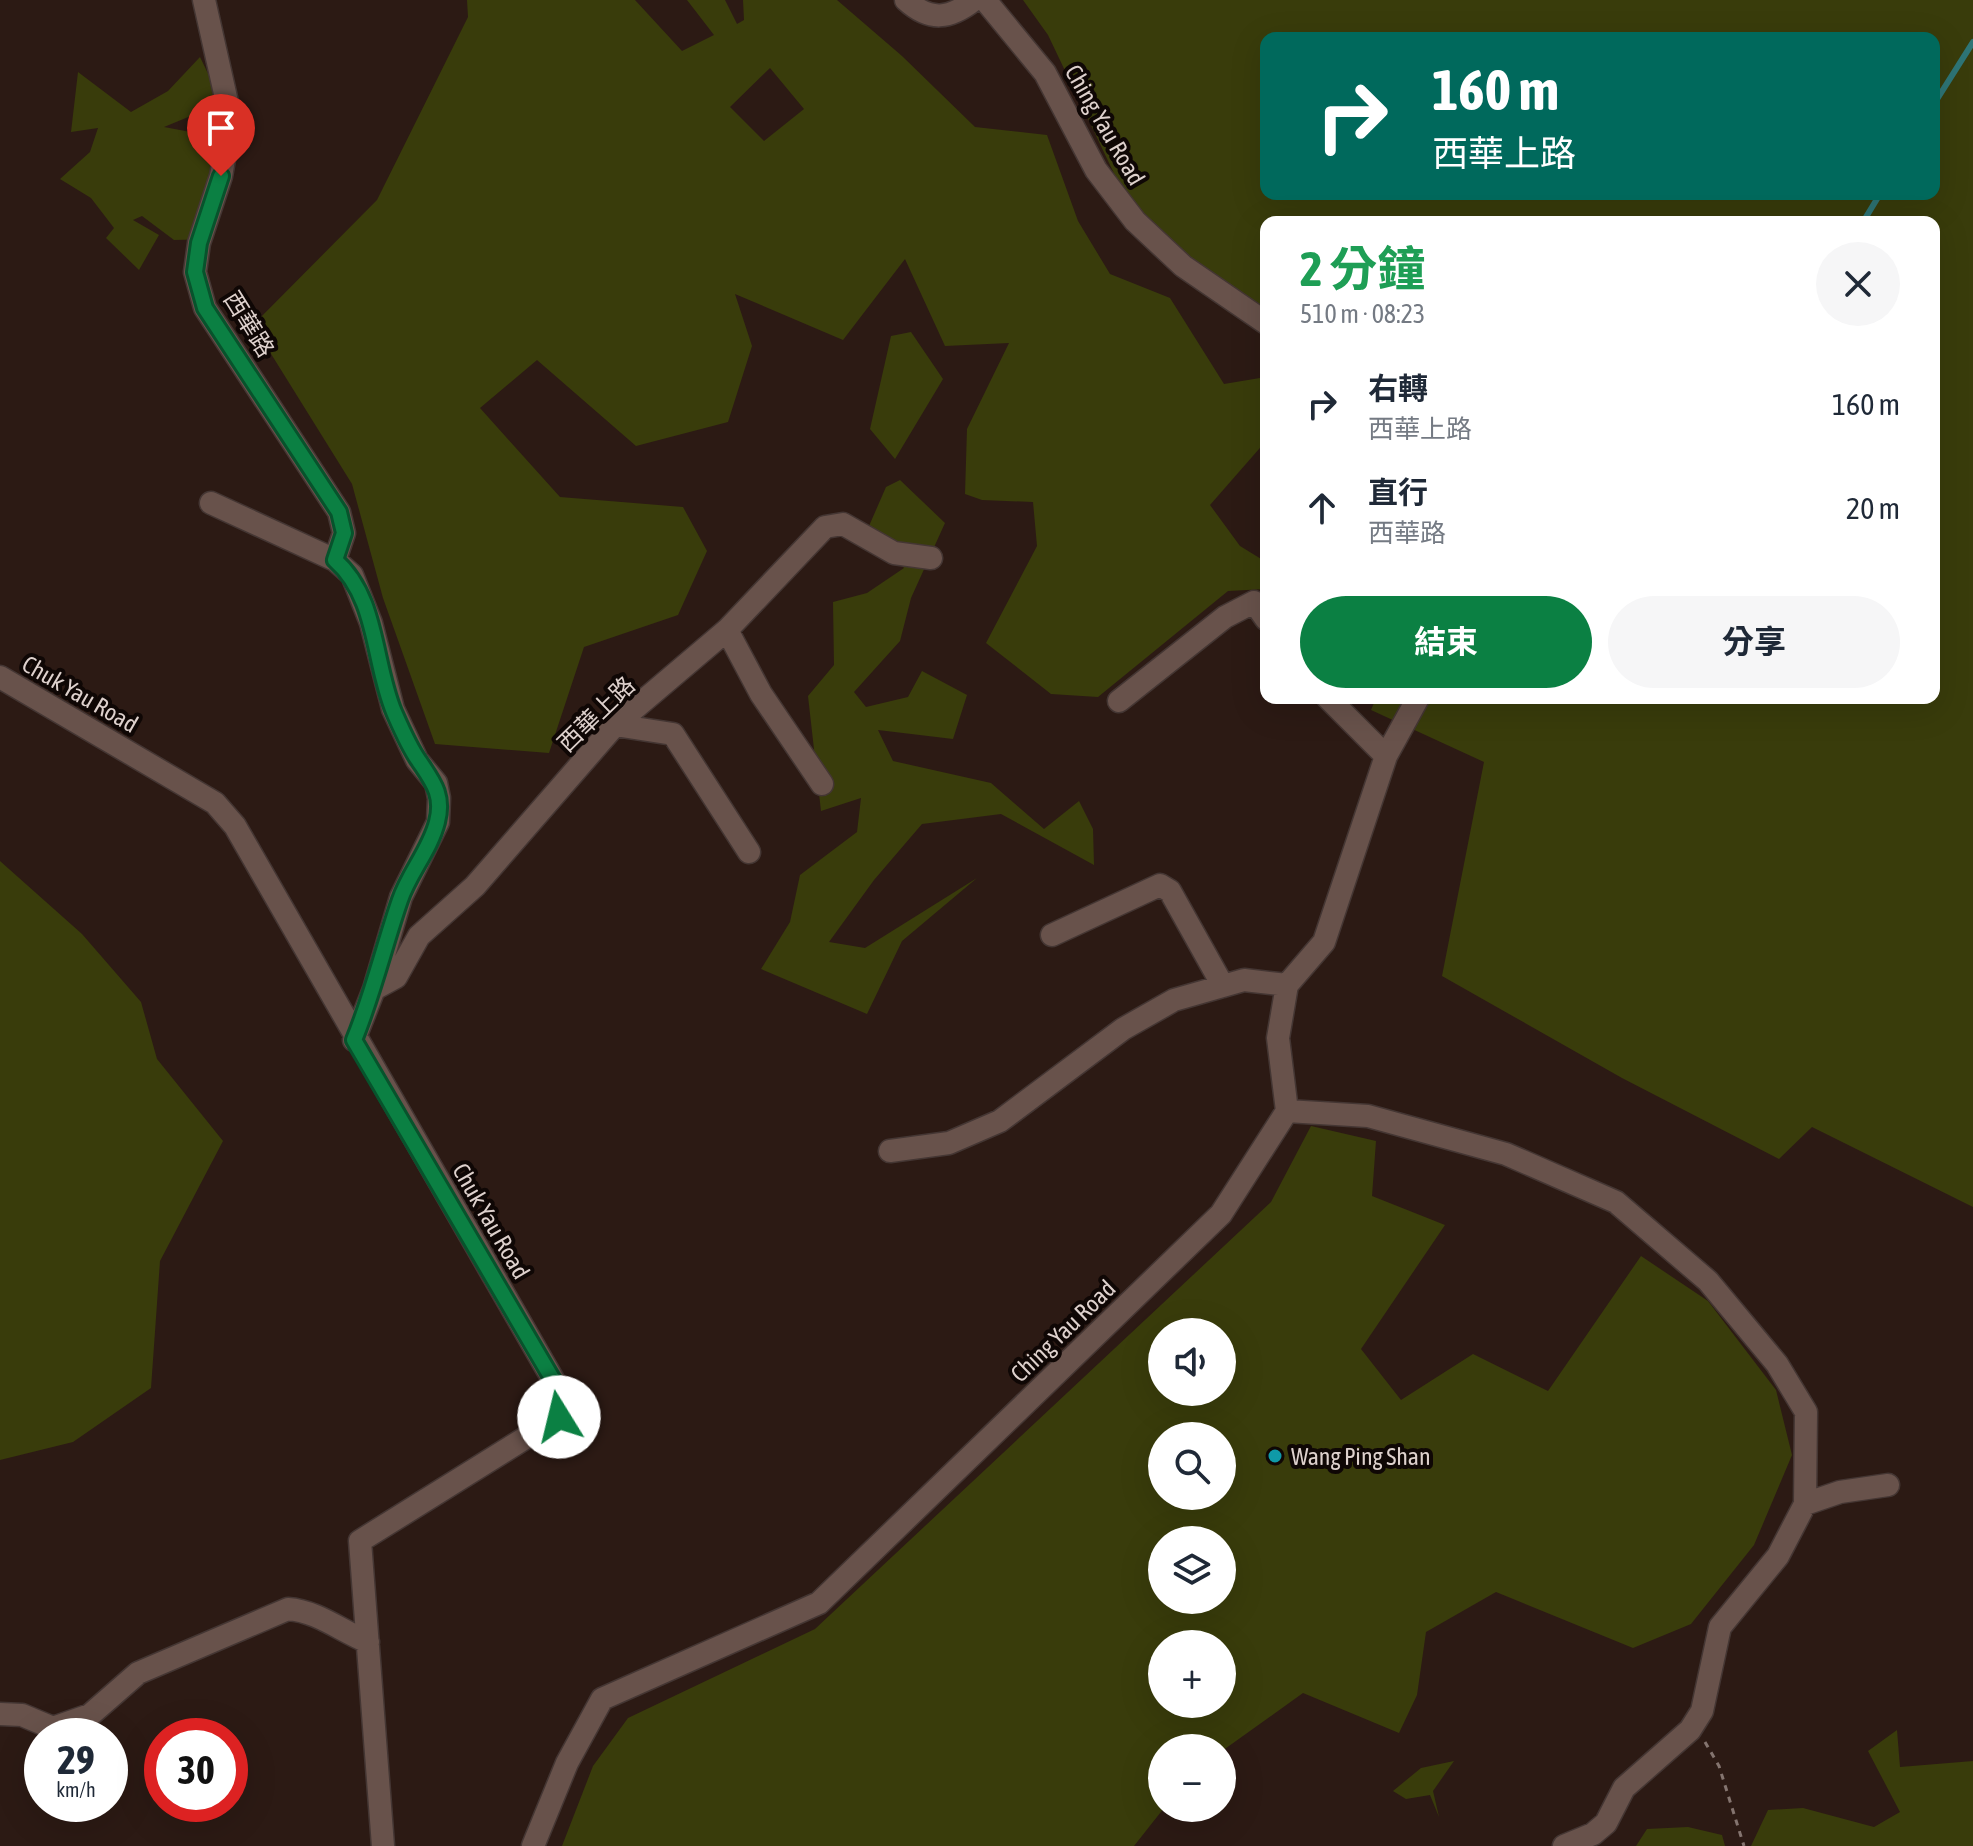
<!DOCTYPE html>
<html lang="zh-TW">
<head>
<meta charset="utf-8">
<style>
  body { margin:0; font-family:"Asap Condensed","Noto Sans TC",sans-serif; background:#f6f6f7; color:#1f2937; height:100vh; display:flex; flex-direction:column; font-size:30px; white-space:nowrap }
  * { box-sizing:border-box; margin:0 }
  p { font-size:26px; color:#747a83 }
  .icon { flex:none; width:44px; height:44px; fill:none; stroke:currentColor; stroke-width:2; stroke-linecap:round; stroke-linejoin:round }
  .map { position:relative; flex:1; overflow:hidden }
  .drawer { position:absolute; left:1260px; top:216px; width:680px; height:488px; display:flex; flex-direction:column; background:#fff; border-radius:16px; box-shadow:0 8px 32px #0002 }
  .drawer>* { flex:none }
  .banner { position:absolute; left:1260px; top:32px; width:680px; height:168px; border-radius:16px; box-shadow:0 8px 32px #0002; background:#00695c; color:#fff; overflow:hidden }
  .controls { position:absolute; left:1148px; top:1318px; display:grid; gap:16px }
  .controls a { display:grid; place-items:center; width:88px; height:88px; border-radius:50%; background:#fff; box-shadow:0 8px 32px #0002; font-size:40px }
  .speed { position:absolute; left:24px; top:1718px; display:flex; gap:16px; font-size:40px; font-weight:700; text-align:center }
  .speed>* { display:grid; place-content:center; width:104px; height:104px; border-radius:50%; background:#fff; box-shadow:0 8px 32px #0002; line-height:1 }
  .speed small { font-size:20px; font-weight:400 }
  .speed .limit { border:12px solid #d22; background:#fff; color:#111 }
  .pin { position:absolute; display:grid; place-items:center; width:68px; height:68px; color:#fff; margin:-82px -34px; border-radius:50% 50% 50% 0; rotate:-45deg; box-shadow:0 0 8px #0007 }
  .pin .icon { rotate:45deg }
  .me { position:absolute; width:88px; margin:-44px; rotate:351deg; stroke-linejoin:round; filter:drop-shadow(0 0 6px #0008) }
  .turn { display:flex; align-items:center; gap:28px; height:168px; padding:0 40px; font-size:36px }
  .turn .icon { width:104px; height:104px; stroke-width:2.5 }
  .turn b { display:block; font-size:56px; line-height:68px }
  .round { display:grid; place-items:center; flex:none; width:84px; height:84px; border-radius:42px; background:#f6f6f7 }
  .headline { display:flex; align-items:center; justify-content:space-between; height:136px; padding:0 40px }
  h1 { font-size:48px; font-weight:700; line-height:60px; color:#1e9e55 }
  .action { display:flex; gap:16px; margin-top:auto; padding:16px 40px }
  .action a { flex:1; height:92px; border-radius:48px; background:#0b8043; color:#fff; font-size:32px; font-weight:700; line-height:92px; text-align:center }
  .action a+a { background:#f6f6f7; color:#1f2937 }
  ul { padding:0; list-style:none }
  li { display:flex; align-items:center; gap:24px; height:104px; padding:0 40px }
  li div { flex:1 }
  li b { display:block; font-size:30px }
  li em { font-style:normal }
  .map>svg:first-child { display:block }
  .green { fill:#393c0b; fill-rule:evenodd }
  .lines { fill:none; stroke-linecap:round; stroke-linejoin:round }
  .stream { stroke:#2e7576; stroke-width:6 }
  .minor-casing { stroke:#443633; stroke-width:25 }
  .path { stroke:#84746f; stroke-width:3; stroke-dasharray:6 6; stroke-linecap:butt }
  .minor { stroke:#68524b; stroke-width:22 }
  .route-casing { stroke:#07532c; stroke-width:20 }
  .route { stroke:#0b8043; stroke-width:14 }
  .culture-dot { fill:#0f9aa8; stroke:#0f0705; stroke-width:3 }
  .labels { text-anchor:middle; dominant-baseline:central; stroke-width:8; stroke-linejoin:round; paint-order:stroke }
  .street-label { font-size:24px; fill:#ded1cd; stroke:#0f0705 }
  .poi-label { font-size:24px; fill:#ded1cd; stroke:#0f0705; text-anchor:start }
</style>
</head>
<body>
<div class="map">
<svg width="1973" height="1846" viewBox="0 0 1973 1846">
  <rect width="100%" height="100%" fill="#2c1a14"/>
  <path class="green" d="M467,0H635L682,51L714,35L687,0H725L737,24L744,20L743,0H837L902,56L975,127L1047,135L1078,221L1110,274L1170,298L1224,384L1266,377V441L1210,505L1240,546L1266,562V589L1228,591L1098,697L1051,694L986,643L1037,546L1033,502L982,500L965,494L967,429L1009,343L945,346L905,259L843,340L735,294L752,346L728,422L636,446L537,360L480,408L560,497L683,507L707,551L678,615L584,647L549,753L435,744L383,598L352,484L253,325L377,200L468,17ZM770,68L804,109L764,141L730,107Z
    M1023,0H1973V1207L1812,1127L1779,1159L1622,1078L1442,976L1484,762L1371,710L1376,698H1934V222H1266V340L1250,302L1141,230L1048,35ZM1266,38H1934V194H1266Z
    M200,57L217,92L198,113L164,127L201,134L239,130L238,155L213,239L174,240L142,216L133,220L159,235L139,270L106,238L114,228L91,198L60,179L90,152L98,128L71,132L78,72L131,112L168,91Z
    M911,332L943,379L895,459L870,429L891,336Z
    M900,480L945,523L911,598L900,641L854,692L866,707L908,697L922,671L967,695L953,739L878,730L893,761L991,783L1044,829L1079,801L1093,829L1094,865L1001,814L922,824L874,880L829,942L865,948L977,878L902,941L867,1014L761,969L790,922L800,875L857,832L861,798L821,811L808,696L834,665L833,602L867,593L904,568L869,526L886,487Z
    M0,861L82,934L141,1002L157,1059L223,1141L160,1261L151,1388L73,1442L0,1460Z
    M1311,1126L1376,1141L1372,1196L1445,1225L1361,1349L1401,1400L1473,1354L1548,1391L1641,1256L1708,1301L1776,1390L1792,1455L1754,1545L1691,1624L1633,1648L1496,1592L1426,1632L1417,1695L1399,1733L1303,1693L1222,1751L1162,1748L1164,1808L1134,1846H562L593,1766L628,1718L815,1629L1271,1202ZM1222,1332V1392H1162V1332ZM1222,1436V1496H1162V1436ZM1162,1540H1222V1600H1162ZM1162,1644H1222V1704H1162Z
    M1897,1730L1900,1767L1973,1761V1846H1751L1768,1810L1803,1808L1874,1827L1900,1812L1868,1751Z
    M1454,1761L1433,1791L1439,1817L1430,1795L1406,1799L1393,1791L1421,1768Z
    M1688,1827L1722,1835L1725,1846H1636L1647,1829Z"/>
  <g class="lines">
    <path class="stream" d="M1934,104L1973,42
      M1863,222L1880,194"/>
    <defs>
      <path id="minor" d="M204,0L231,120L221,176L199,243L195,272L205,308L339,512L344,533L335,560
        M906,0C930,22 950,19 974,0
        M985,0L1045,73L1096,170L1135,221L1183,266L1266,323
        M211,503L335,560L352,575L371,623L393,709L417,760L436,783L439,798L438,822L401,897L374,989
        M727,630L761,694L822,784
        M0,677L215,803L235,826L563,1397L564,1408L559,1417L360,1541L383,1846
        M1328,698L1386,756
        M1119,701L1225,617L1254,602L1266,619
        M615,725L673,734L749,852
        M1052,935L1160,885L1170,891L1223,986
        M354,1040L374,989L396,977L419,936L475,886L615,725L727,630L825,527L843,524L894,553L931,558
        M1287,1111L1368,1116L1506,1154L1616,1202L1708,1281L1777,1364L1806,1412L1805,1504L1778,1556L1720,1627L1702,1711L1690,1730L1624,1788L1606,1823L1593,1834L1564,1846
        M890,1151L949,1143L1000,1121L1123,1029L1174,1000L1244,980L1287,985
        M1805,1504L1840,1492L1888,1485
        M0,1714L22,1715L53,1728L90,1715L138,1673L288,1609C317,1611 341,1631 368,1642
        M533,1846L567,1763L602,1699L819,1603L1221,1214L1287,1111L1278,1038L1287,985L1324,942L1386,756L1418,698"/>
    </defs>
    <use href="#minor" class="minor-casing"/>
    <path class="path" d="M1705,1742L1719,1766L1744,1846"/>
    <use href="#minor" class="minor"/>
  </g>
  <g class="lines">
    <defs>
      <path id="route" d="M221,176L199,243L195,272L205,308L339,512L344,533L335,560C378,598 373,662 394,712C401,728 409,747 419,761C433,782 444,795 437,822C430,850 409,873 400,900C384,946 373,994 354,1040L563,1397L564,1408L559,1417"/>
    </defs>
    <use href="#route" class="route-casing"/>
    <use href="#route" class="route"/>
  </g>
  <circle class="culture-dot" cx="1275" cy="1456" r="8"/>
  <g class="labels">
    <g class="street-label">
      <text transform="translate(1105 125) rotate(60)">Ching Yau Road</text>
      <text transform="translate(249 324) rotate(58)">西華路</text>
      <text transform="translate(80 694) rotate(30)">Chuk Yau Road</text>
      <text transform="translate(596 714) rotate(-44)">西華上路</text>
      <text transform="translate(491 1221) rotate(60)">Chuk Yau Road</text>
      <text transform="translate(1063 1331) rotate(-44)">Ching Yau Road</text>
    </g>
    <g class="poi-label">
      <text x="1291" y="1456">Wang Ping Shan</text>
    </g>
  </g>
</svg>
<div class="controls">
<a><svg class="icon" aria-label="sound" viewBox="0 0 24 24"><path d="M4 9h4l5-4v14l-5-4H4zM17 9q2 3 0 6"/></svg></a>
<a><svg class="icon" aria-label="search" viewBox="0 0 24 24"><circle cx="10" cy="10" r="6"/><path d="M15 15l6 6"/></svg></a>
<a><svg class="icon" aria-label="layers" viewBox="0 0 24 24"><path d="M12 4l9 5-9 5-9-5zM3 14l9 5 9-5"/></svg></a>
<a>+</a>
<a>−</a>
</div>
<div class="speed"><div>29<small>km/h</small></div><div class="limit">30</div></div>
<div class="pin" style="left:221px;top:176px;background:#d93025"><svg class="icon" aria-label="arrive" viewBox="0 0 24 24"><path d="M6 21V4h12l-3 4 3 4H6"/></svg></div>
<svg class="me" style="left:559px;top:1417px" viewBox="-20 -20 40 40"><circle r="19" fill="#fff"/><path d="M0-13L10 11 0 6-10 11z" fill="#0b8043"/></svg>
<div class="banner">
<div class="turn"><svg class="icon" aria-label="right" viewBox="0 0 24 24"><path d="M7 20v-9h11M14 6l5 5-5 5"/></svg><div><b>160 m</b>西華上路</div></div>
</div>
<section class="drawer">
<div class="headline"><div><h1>2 分鐘</h1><p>510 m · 08:23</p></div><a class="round"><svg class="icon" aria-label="close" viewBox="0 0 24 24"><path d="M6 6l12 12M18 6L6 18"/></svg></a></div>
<ul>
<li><svg class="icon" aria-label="right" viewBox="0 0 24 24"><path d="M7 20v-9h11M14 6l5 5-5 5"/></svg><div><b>右轉</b><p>西華上路</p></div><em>160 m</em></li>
<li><svg class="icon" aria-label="ahead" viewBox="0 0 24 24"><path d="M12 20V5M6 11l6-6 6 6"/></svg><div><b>直行</b><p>西華路</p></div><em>20 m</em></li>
</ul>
<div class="action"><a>結束</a><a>分享</a></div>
</section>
</div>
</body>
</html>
